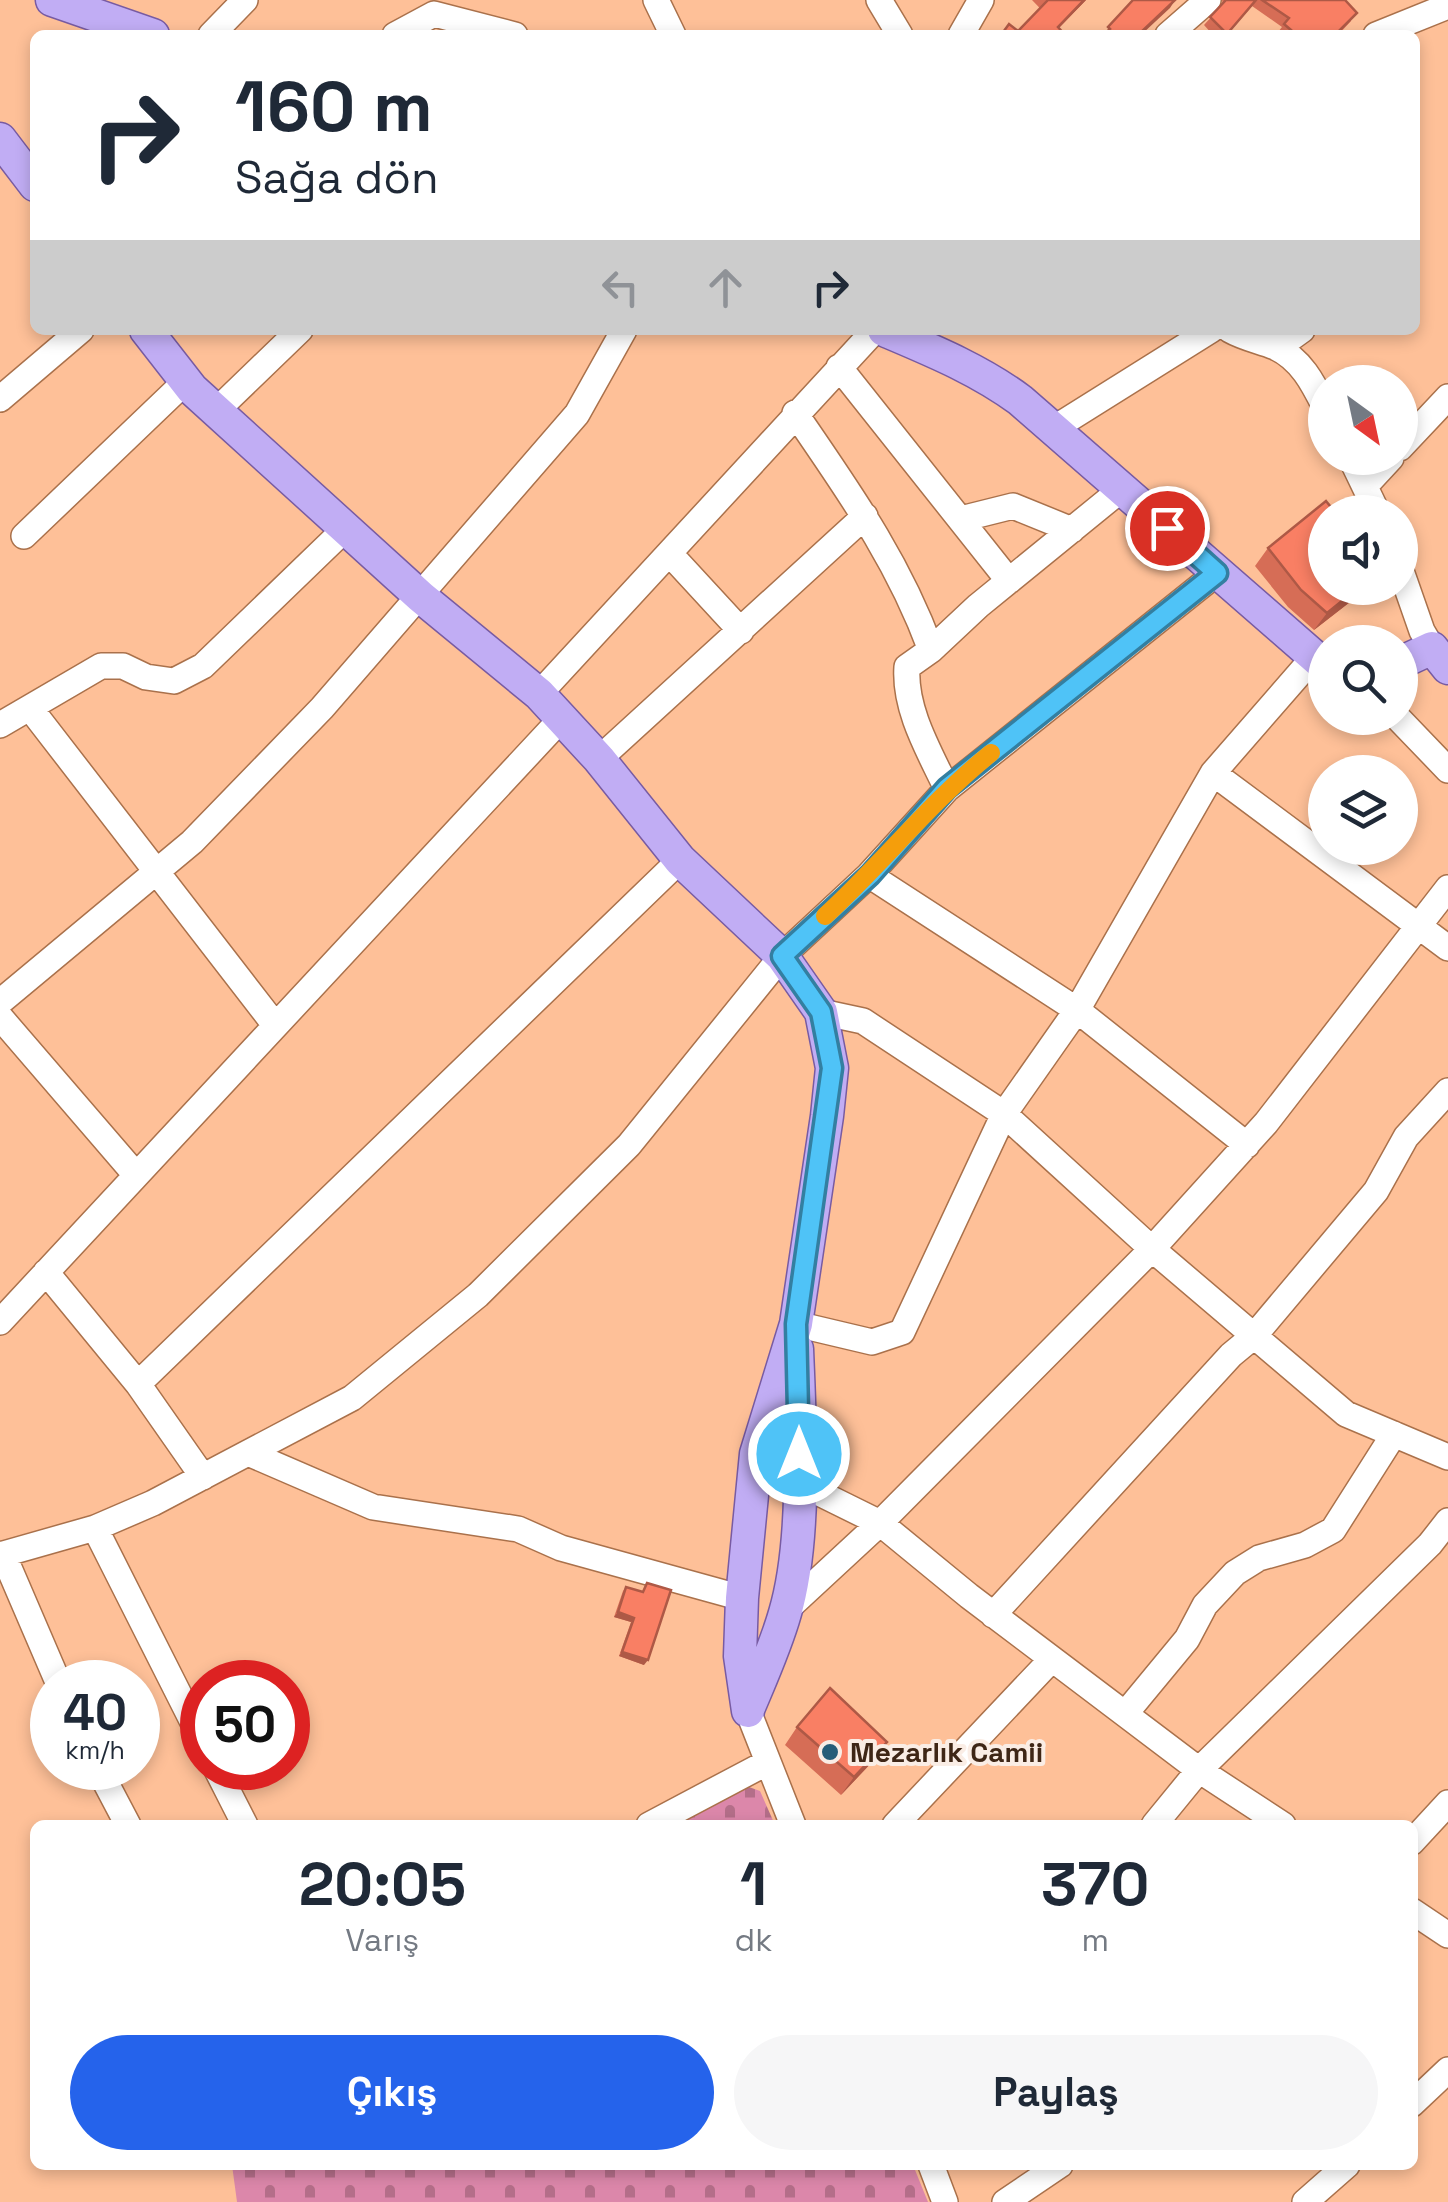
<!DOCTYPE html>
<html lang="tr">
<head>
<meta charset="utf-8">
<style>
  body { margin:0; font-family:"Space Grotesk",sans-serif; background:#f6f6f7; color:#1f2937; height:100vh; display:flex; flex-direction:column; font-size:38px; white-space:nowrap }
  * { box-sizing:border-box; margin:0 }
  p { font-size:32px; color:#747a83 }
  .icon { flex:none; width:55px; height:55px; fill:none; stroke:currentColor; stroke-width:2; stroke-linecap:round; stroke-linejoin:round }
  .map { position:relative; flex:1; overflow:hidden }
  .drawer { position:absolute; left:30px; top:1820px; width:1388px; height:350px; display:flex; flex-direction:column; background:#fff; border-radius:15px; box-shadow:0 5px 15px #0003 }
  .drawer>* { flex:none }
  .guide { position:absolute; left:30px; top:30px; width:1390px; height:305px; border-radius:15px; box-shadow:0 5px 15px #0003; background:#fff; color:#1f2937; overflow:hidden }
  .needle { width:65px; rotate:147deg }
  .tools { position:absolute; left:1308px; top:365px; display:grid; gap:20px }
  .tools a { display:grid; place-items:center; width:110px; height:110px; border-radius:50%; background:#fff; box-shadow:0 5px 15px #0003; font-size:50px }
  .speed { position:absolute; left:30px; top:1660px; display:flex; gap:20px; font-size:50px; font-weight:700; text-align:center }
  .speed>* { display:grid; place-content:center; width:130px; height:130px; border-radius:50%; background:#fff; box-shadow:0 5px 15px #0003; line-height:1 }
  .speed small { font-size:25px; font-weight:400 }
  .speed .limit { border:15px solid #d22; background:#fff; color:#111 }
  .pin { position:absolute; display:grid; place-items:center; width:85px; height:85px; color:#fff; margin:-42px; border:5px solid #fff; border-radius:50%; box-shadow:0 2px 10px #0007 }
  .me { position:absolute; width:110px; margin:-55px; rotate:0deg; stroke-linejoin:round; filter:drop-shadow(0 0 8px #0008) }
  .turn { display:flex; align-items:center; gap:35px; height:210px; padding:0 40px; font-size:45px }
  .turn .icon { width:130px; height:130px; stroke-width:2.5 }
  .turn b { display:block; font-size:70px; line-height:85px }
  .lanes { display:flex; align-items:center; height:95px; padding:0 40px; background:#0003; justify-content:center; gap:50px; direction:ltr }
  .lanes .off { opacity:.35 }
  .eta { display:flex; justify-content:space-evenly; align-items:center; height:170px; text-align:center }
  .eta b { font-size:60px; font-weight:600; line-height:70px }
  .primary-button { display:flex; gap:20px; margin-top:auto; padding:20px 40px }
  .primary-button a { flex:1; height:115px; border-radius:60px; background:#2563eb; color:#fff; font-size:40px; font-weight:600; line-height:115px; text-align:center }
  .primary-button a+a { background:#f6f6f7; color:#1f2937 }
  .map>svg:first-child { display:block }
  .cemetery { fill:url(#cemetery-stones) }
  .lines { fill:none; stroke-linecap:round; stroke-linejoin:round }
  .minor-casing { stroke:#aa714b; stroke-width:28 }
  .major-casing { stroke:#785ba2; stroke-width:35 }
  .minor { stroke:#fff; stroke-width:25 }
  .major { stroke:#c1adf4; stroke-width:32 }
  .wall { fill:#d66d56 }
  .shaded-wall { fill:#ae5946 }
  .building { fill:#f97f64; stroke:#ae5946; stroke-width:2.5 }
  .route-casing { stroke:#337fa1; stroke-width:25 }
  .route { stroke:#4fc3f7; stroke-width:18 }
  .slow { stroke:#f59e0b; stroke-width:18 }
  .poi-dot { fill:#275d78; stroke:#faede5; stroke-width:4 }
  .labels { text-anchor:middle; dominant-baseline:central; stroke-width:8; stroke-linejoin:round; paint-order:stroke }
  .poi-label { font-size:28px; font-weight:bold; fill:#3e2616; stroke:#faede5; text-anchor:start }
</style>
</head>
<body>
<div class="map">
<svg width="1448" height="2202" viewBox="0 0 1448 2202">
  <defs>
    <pattern id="cemetery-stones" width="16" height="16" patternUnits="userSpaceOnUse" patternTransform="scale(2.5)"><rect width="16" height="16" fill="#dc87aa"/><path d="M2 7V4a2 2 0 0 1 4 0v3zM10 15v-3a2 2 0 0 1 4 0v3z" fill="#b46e89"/></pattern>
  </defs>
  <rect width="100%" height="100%" fill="#fec098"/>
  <path class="cemetery" d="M738,1783L760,1791L775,1825H659Z
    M232,2165H913L928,2202H237Z"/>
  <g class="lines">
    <defs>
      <path id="minor" d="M656,0L673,35
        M879,0L900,35
        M211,35L245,0
        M395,35L434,14L515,35
        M961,35L981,0
        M1168,35L1208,0
        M1376,35L1448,6
        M1230,330C1244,338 1260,341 1275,347C1301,359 1313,383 1325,407
        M1277,348L1302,330
        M839,367L1009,581
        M0,399L81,330
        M216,411L300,330
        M795,413C849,492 898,560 931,650L907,667C904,709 929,751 947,789
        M1053,429L1211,330
        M1400,448L1448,397
        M1351,458L1377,512
        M1366,485L1391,458
        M961,519L1013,506L1072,530
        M24,536L186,381
        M670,554L741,631
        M1400,568L1422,631L1432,648
        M931,650L978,606L1123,488
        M539,694L875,330
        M30,708L275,1025
        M1398,718L1448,770
        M0,725L101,666H123L146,677L174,681L203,666L345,529
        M599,759L865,516
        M1213,773L1448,948
        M869,875L1077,1010L1247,1145
        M0,1002L192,842L322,708L577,414L624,330
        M821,1012L863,1021L1004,1114L1152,1249L1346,1414L1448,1457
        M0,1017L136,1175
        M46,1272L138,1384L203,1477
        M0,1322L561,719
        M796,1324L872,1342L902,1332L1004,1114L1077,1010L1213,773L1314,657
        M138,1384L680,860
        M248,1453L373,1507L518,1529L561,1548L742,1598
        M754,1473L799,1483L880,1523L969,1596L1199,1770L1283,1825
        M95,1528L202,1740
        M3,1554L58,1682
        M0,1555L95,1528L153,1503L352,1398L478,1295L629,1145L782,956L869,875L947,789L1217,573
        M786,1610L880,1523L1152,1249L1266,1123L1448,888
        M993,1615L1231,1355L1254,1336L1376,1191L1406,1137L1448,1091
        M748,1711L793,1825
        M1125,1714L1187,1639L1205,1605L1235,1573L1259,1558L1305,1545L1333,1530L1394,1434
        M98,1768L128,1825
        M216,1768L245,1825
        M649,1825L768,1762
        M895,1825L1052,1659
        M1154,1825L1199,1770L1430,1544L1448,1521
        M1412,1842L1448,1803
        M1412,1911L1448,1935
        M1412,2104L1448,2070
        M931,2165L945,2202
        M1005,2202L1060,2165
        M1305,2202L1347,2165"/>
      <path id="major" d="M52,0L153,35
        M0,139L35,185
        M146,330L192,389L421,597L539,694L599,759L680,860L782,956L821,1012L832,1068L827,1116L796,1324L756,1454L742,1598L740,1656L748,1711
        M884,330C931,350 978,369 1020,400L1325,666
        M1400,663L1432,648L1448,668
        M749,1707C762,1676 776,1645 785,1613C807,1539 800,1426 797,1349"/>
    </defs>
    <use href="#minor" class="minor-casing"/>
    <use href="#major" class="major-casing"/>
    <use href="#minor" class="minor"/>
    <use href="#major" class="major"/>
  </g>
  <path class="wall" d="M1032,0H1086L1059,28Z
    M1222,0H1345L1351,21L1338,35H1281L1278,32L1282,27L1252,6L1227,35H1213L1204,25L1223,4Z
    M1268,548L1368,588L1314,630L1288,607L1255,566Z
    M647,1583L644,1665L619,1656L631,1622L614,1617L623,1591L626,1587L642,1592Z
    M797,1727L887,1742L874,1760L841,1795L785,1745Z"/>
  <path class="shaded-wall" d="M1084,0H1086L1052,35L1058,27Z
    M1175,0L1170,8L1141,35H1138Z
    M1358,588H1368L1314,630L1327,613Z
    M618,1612L634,1618L631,1622L614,1617Z
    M622,1652L648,1660L644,1665L619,1656Z
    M887,1742L874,1760L841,1795L854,1777Z"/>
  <path class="building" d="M1048,0H1084L1058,27L1065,35H1001L1009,24L1018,31Z
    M1133,0H1175L1140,33L1144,34L1142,35H1103L1110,29L1108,27Z
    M1226,0H1256L1227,34L1210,17Z
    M1262,0H1345L1357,13L1335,35H1287L1291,30L1284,24L1289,18Z
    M1326,501L1335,512H1325V588H1358L1327,613L1301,590L1268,548Z
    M647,1583L671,1590L648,1660L622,1652L634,1618L618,1612L626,1587L643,1592Z
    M830,1688L887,1742L854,1777L797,1727Z"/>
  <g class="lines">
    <defs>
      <path id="route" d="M799,1454L796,1324L832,1068L821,1012L782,956L870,875L947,788L1217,573L1167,528"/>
    </defs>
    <use href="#route" class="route-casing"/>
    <use href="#route" class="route"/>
    <path class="slow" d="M825,916C883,863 930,802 991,753"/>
  </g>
  <circle class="poi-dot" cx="830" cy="1752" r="10"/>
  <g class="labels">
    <g class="poi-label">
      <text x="850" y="1752">Mezarlık Camii</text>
    </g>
  </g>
</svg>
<div class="tools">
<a><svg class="needle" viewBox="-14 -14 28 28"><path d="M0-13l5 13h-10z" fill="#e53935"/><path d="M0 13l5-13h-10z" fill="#747a83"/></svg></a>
<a><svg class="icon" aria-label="sound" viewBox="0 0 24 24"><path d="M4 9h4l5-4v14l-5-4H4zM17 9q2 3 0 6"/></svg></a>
<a><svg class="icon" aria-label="search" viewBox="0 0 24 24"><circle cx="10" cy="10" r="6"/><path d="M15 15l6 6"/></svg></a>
<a><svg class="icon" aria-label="layers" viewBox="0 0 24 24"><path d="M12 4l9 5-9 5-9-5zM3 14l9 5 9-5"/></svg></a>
</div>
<div class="speed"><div>40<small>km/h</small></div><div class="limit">50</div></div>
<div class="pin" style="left:1167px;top:528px;background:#d93025"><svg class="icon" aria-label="arrive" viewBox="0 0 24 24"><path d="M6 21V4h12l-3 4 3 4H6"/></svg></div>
<svg class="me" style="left:799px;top:1454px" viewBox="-20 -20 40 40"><circle r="17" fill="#4fc3f7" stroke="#fff" stroke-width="3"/><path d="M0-11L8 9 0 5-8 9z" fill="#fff"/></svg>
<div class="guide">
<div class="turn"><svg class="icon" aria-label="right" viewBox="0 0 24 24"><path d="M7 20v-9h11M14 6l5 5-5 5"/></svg><div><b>160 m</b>Sağa dön</div></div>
<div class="lanes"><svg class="icon off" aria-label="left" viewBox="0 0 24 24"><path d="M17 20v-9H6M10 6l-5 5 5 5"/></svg><svg class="icon off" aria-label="ahead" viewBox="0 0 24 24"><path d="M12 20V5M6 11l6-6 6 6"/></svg><svg class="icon" aria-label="right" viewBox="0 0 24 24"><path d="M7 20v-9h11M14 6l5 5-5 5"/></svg></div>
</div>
<section class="drawer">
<div class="eta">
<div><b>20:05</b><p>Varış</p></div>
<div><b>1</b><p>dk</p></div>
<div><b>370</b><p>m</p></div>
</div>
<div class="primary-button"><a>Çıkış</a><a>Paylaş</a></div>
</section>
</div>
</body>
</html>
